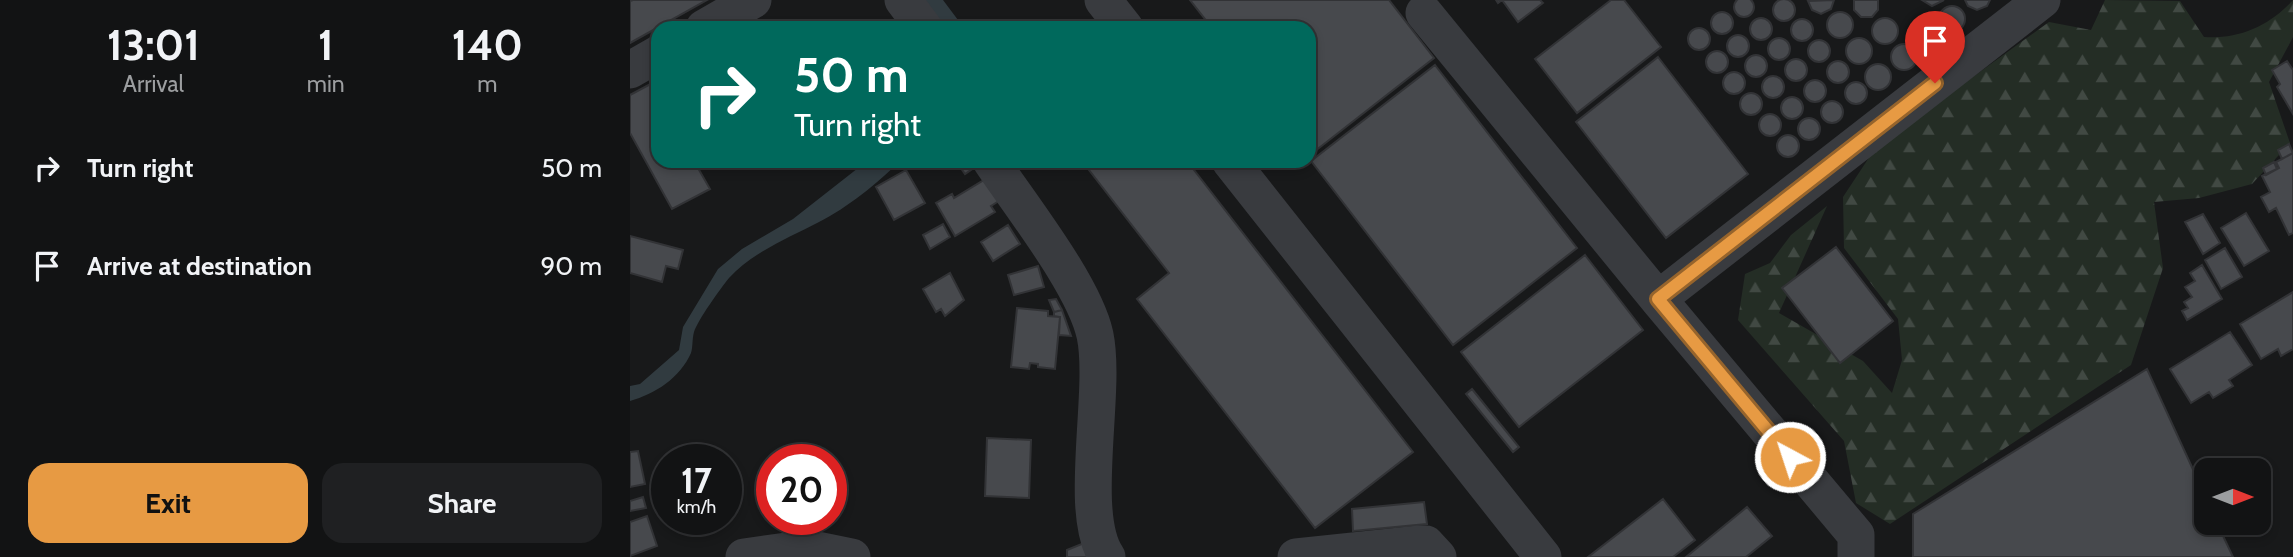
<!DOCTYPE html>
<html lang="en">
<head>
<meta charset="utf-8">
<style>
  body { margin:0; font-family:Cabin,sans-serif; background:#1f2022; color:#f1f3f6; height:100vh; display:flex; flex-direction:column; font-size:26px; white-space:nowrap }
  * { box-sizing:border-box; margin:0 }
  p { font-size:23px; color:#9c9ea0 }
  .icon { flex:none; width:38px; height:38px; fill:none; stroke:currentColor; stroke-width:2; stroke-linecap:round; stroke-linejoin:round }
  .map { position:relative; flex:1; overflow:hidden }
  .side { display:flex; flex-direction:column; background:#121314; width:630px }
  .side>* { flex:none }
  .banner { position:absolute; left:21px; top:21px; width:665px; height:147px; border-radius:21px; box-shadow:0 4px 10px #0003,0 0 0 2px #313234; background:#00695c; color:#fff; overflow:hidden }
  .needle { width:46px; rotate:90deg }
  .buttons { position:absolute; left:1564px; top:458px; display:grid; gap:14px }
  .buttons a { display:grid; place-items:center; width:77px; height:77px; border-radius:14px; background:#121314; box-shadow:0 4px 10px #0003,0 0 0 2px #313234; font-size:35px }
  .speed { position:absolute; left:21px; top:444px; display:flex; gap:14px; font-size:35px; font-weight:700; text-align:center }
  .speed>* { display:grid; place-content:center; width:91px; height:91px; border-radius:50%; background:#121314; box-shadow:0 4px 10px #0003,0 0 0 2px #313234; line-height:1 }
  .speed small { font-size:18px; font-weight:400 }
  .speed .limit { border:10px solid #d22; background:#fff; color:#111 }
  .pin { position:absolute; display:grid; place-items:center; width:60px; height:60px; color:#fff; margin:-72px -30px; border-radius:50% 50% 50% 0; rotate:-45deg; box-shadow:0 0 7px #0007 }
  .pin .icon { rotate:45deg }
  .me { position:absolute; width:77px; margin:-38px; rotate:320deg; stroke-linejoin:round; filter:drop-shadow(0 0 5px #0008) }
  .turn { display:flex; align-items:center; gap:24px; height:147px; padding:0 28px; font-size:32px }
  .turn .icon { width:91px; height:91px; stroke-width:2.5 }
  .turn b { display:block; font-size:49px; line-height:60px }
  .eta { display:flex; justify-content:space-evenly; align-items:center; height:119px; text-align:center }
  .eta b { font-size:42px; font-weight:700; line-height:49px }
  .primary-button { display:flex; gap:14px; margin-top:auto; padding:14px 28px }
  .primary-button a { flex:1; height:80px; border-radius:21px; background:#e79a43; color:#111; font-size:28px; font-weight:700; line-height:80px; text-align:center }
  .primary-button a+a { background:#1f2022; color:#f1f3f6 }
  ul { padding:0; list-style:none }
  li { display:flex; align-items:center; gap:21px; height:98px; padding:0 28px }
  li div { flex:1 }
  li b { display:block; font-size:26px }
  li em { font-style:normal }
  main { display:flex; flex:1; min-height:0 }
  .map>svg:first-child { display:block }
  .forest { fill:url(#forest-firs) }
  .water { fill:#313b40 }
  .building { fill:#47494d; stroke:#323336; stroke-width:2 }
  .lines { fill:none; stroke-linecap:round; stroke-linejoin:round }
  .minor { stroke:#393b3f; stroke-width:37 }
  .route-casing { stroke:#96642c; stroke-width:18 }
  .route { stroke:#e79a43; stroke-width:12 }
</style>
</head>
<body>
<main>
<section class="side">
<div class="eta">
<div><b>13:01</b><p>Arrival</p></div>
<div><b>1</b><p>min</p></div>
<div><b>140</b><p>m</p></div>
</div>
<ul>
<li><svg class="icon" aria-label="right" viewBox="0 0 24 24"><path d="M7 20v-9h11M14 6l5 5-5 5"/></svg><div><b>Turn right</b></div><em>50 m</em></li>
<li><svg class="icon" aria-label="arrive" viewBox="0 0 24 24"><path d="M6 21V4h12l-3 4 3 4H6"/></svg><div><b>Arrive at destination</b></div><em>90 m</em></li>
</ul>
<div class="primary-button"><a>Exit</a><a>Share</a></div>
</section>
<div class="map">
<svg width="1663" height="557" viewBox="0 0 1663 557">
  <defs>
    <pattern id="forest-firs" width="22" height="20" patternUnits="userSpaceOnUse" patternTransform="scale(1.75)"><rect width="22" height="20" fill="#242d25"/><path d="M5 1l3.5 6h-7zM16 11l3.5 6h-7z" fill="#414943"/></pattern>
  </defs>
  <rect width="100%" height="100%" fill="#18191a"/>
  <path class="forest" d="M1475,0L1550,1L1574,37C1610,39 1639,26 1663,0V37L1639,82L1660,143L1622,184L1569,198L1524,202L1533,268L1501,365L1260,524L1226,503L1214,441L1108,320L1115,274L1140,263L1161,235L1197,206L1149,313L1233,361L1262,393L1272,360L1268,319L1214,248L1213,197L1246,147L1419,22L1461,30Z"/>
  <path class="water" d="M285,0H313L334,28H307Z
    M237,161H270C248,183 217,208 189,222C158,238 123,252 99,278C90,289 68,320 64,332C62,339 63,347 61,353C50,378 25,394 0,401V386L10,384L49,350L53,327L88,269L112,249L163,219Z"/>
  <path class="building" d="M1104 7a10 10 0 1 1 20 0a10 10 0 1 1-20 0Z
    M1143 10a11 11 0 1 1 22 0a11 11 0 1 1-22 0Z
    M3,0H77L0,43V1Z
    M560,0H759L804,58L680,155L679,28H582Z
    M866,0H910L913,3L888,22L872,0L868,3Z
    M981,0H994L1031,47L947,113L905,59Z
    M1204,0L1201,9L1191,14L1182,10L1178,1Z
    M1248,0V10L1242,17H1231L1224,10V0Z
    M1292,0H1314L1302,6Z
    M1335,0H1360L1357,6L1347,10L1338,6Z
    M1309 19a13 13 0 1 1 26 0a13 13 0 1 1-26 0Z
    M1197 25a13 13 0 1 1 26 0a13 13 0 1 1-26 0Z
    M1081 23a11 11 0 1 1 22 0a11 11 0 1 1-22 0Z
    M1120 29a11 11 0 1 1 22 0a11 11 0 1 1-22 0Z
    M1242 31a13 13 0 1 1 26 0a13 13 0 1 1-26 0Z
    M1161 30a11 11 0 1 1 22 0a11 11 0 1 1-22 0Z
    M1058 39a11 11 0 1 1 22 0a11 11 0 1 1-22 0Z
    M1097 46a11 11 0 1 1 22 0a11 11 0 1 1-22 0Z
    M1216 51a13 13 0 1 1 26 0a13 13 0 1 1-26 0Z
    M1138 49a11 11 0 1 1 22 0a11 11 0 1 1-22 0Z
    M1178 51a11 11 0 1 1 22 0a11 11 0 1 1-22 0Z
    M1261 57a13 13 0 1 1 26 0a13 13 0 1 1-26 0Z
    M1076 62a11 11 0 1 1 22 0a11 11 0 1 1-22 0Z
    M1115 66a11 11 0 1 1 22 0a11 11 0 1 1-22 0Z
    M1028,57L1118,174L1036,238L946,122Z
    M1155 70a11 11 0 1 1 22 0a11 11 0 1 1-22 0Z
    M1197 72a11 11 0 1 1 22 0a11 11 0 1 1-22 0Z
    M1657,61L1663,70V114L1647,87L1650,84L1642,70Z
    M1235 77a13 13 0 1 1 26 0a13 13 0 1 1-26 0Z
    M805,65L947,248L823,345L681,161Z
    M1093 83a11 11 0 1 1 22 0a11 11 0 1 1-22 0Z
    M1132 87a11 11 0 1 1 22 0a11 11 0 1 1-22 0Z
    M28,80V161H64L80,189L42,209L0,133V95Z
    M1174 91a11 11 0 1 1 22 0a11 11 0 1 1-22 0Z
    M1215 93a11 11 0 1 1 22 0a11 11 0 1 1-22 0Z
    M1110 104a11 11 0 1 1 22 0a11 11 0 1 1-22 0Z
    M1151 108a11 11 0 1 1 22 0a11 11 0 1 1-22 0Z
    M1191 112a11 11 0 1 1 22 0a11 11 0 1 1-22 0Z
    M1129 125a11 11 0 1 1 22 0a11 11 0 1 1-22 0Z
    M1168 129a11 11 0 1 1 22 0a11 11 0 1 1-22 0Z
    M1147 146a11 11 0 1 1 22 0a11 11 0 1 1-22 0Z
    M1659,144L1663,153L1652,159L1648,150Z
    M1663,153V233L1659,235L1646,208L1639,212L1631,197L1640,192L1632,176L1649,168L1646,162Z
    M326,161H347L348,165L335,174Z
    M452,161H557L783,452L685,528L507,299L539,273Z
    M1644,162L1647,169L1636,175L1633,168Z
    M276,170L295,203L264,220L246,187Z
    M359,177L372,199L361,206L365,212L325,236L306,203L322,194L324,198Z
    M1616,213L1639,251L1614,266L1591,228Z
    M1573,214L1590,243L1573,254L1555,222Z
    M313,224L320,237L300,249L293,235Z
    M378,225L390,244L363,261L351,242Z
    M0,236L53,250L48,269L36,266L32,282L0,273Z
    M1206,247L1263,321L1210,363L1152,288Z
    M1595,248L1612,277L1591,289L1575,260Z
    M955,255L1013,330L889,427L831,352Z
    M1572,265L1592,299L1557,320L1552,311L1558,308L1554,302L1562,297L1555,287L1565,281L1560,273Z
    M408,266L414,287L384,295L378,275Z
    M320,273L334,300L315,316L311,309L306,312L293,289Z
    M1663,292V349L1651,356L1648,349L1631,359L1610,324Z
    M426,299L432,310L424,312L419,300Z
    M387,308L418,311V316L430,317L425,369L408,367V364L400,363L399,369L381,367Z
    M432,310L441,336L429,335L430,317L424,316V312Z
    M1600,332L1622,365L1599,380L1603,386L1583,398L1579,392L1561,403L1540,369Z
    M1517,369L1577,500V523H1587L1603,557H1283V514Z
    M842,389L889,447L883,452L836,394Z
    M357,438L401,440L399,498L355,496Z
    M8,451L15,484L0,487V452Z
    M13,497L16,508L0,511V501Z
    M1033,499L1065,540L1043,557H958Z
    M794,502L797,524L723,531L722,509Z
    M1117,507L1142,536L1116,557H1056Z
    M17,516L27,546L0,556V522Z
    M459,541L467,557H437V550Z"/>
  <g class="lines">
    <path class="minor" d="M273,0L294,28
      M473,0L495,28
      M794,13L1028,299
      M74,28L123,0
      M0,70L28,54
      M361,161C391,206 454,285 465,335C477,392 447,513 477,557
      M600,161L913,557
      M114,557L178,548L222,557
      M666,557L790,544H796L808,557
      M1226,557V535L1028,299L1412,0"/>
  </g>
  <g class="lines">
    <defs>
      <path id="route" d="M1160,457L1028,299L1305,83"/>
    </defs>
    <use href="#route" class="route-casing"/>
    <use href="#route" class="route"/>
  </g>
</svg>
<div class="buttons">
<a><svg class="needle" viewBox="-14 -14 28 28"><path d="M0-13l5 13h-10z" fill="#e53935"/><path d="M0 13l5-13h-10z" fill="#9c9ea0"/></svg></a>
</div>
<div class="speed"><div>17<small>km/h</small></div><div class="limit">20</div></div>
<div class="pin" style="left:1305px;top:83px;background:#d93025"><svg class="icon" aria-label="arrive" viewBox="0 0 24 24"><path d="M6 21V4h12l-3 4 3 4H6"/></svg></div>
<svg class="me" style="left:1160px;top:457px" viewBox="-20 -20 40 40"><circle r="17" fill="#e79a43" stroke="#fff" stroke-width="3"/><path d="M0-11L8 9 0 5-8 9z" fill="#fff"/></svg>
<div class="banner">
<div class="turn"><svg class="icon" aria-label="right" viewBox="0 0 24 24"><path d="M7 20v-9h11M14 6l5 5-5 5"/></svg><div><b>50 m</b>Turn right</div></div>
</div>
</div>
</main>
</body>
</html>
